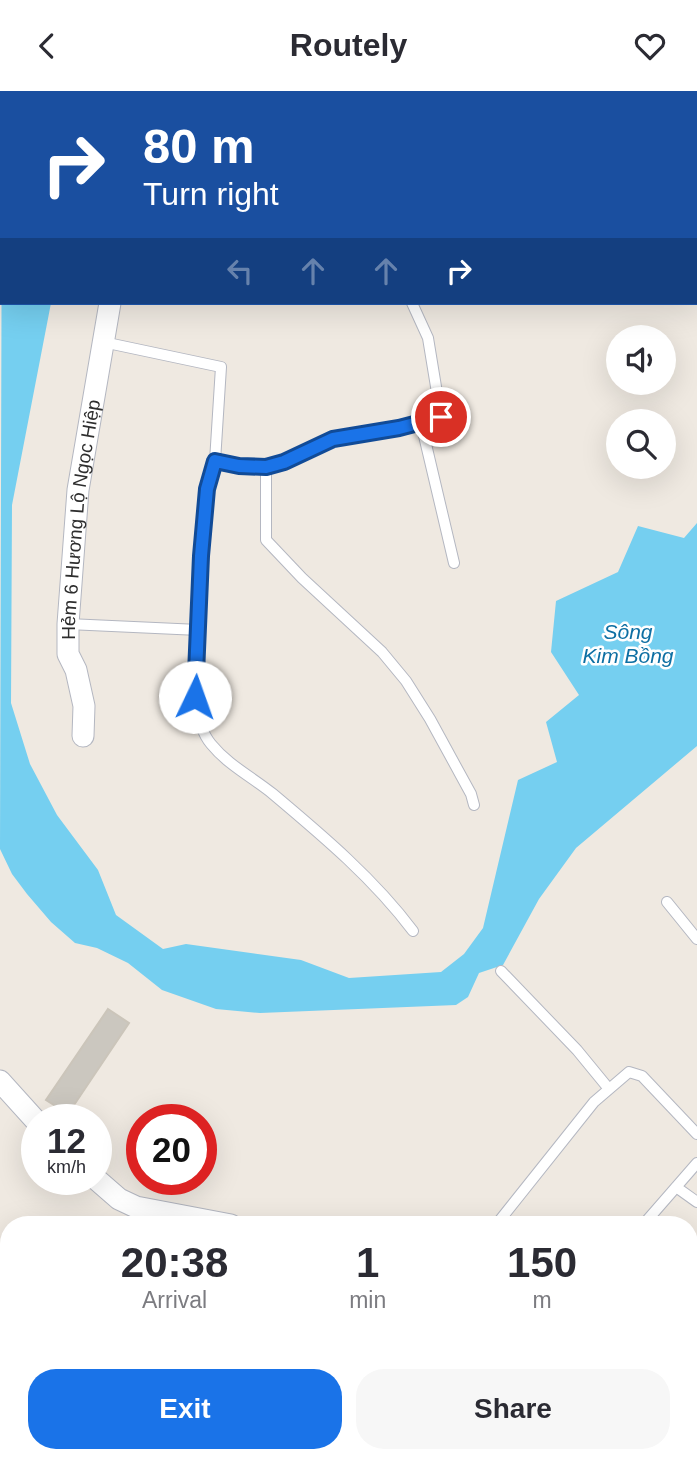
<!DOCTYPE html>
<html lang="en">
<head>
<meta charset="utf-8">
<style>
  body { margin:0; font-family:Helvetica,sans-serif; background:#f7f7f7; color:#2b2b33; height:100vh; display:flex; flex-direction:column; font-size:26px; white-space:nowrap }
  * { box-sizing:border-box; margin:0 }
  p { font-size:23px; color:#7c7c81 }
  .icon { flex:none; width:38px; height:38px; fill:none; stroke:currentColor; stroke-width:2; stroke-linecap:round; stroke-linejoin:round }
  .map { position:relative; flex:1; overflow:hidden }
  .sheet { position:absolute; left:0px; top:1125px; width:698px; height:247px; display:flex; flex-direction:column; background:#fff; border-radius:28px 28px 0 0; box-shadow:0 7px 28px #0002 }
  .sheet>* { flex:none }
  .hud { position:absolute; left:0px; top:0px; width:698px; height:214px; box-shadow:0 7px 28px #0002; background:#1a4fa0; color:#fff; overflow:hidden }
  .tools { position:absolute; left:606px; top:234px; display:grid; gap:14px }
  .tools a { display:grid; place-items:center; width:70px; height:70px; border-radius:50%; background:#fff; box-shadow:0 7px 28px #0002; font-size:35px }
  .speed { position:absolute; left:21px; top:1013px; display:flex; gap:14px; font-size:35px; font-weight:700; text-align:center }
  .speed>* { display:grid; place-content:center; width:91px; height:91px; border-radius:50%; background:#fff; box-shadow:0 7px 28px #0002; line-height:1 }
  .speed small { font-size:18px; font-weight:400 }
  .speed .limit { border:10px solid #d22; background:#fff; color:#111 }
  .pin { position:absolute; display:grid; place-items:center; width:60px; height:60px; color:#fff; margin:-30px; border:4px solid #fff; border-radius:50%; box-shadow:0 2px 7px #0007 }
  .me { position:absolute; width:77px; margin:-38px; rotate:3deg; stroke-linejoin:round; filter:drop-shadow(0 0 5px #0008) }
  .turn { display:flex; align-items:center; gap:24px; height:147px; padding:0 28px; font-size:32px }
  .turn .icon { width:91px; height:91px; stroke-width:2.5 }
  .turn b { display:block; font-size:49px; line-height:60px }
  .lanes { display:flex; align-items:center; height:66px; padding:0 28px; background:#0003; justify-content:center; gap:35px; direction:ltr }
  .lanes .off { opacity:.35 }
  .eta { display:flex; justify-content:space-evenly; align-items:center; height:119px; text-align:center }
  .eta b { font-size:42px; font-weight:600; line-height:49px }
  .action { display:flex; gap:14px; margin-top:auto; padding:14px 28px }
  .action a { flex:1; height:80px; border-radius:28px; background:#1a73e8; color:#fff; font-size:28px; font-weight:600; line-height:80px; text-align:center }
  .action a+a { background:#f7f7f7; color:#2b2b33 }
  header { display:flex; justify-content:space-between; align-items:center; height:91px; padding:0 28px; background:#fff; font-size:32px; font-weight:600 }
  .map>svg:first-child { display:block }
  .water { fill:#75cff0 }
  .building { fill:#cbc7bf; stroke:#cbc5ba; stroke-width:2 }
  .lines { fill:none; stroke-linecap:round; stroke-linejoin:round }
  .lane-casing { stroke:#b4b7c1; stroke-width:12 }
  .street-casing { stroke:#b4b7c1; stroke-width:23 }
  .lane { stroke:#fff; stroke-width:10 }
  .street { stroke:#fff; stroke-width:21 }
  .route-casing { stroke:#114b97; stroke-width:18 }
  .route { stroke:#1a73e8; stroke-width:12 }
  .labels { text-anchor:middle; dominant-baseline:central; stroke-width:5; stroke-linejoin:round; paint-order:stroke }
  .street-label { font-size:19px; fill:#2e2e2e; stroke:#fff }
  .water-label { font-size:21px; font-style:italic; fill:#0d6fa3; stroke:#fff }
</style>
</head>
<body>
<header><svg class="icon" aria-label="back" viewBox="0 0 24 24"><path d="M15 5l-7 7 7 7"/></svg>Routely<svg class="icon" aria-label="heart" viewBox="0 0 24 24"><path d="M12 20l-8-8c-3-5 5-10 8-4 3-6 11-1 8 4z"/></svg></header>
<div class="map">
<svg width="697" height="1371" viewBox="0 0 697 1371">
  <rect width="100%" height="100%" fill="#efe9e1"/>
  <path class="water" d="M2,37V212H51L12,414L11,612L30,673L57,724L98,779L116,824L163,858L186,853L301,869L349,887L441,881L464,863L483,837L518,689L557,671L546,631L579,604L551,561L556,510L618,481L638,435L684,447L697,432V655L576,757L539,808L503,874L479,882L468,906L456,914L260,922L216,918L162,899L128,872L97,857L75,852L51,831L27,803L12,783L0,758Z"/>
  <path class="building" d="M108,918L129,932L68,1023L46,1009Z"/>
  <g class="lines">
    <defs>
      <path id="lane" d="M600,0V2
        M436,2V0
        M487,2V0
        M103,251L221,276L215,370L239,375L266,376L284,371L333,347L399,337L441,326L428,247L412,212
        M421,332L454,472
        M215,370C200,425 201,487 198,544C198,565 193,588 195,608C197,623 201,641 211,653C228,674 252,686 273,703C323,745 374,788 413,840
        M266,376V449L302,487L382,561L406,590L430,628L471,703L474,714
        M68,533L199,539
        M667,811L697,848
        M501,880L577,959L609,998
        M676,1096L697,1111
        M496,1134L594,1011L629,981L642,985L697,1043
        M643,1134L697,1072
        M0,1199L9,1208
        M690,1252L697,1249
        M564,1371L572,1363"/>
      <g id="street">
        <path d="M263,0L266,2"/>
        <path d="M165,2V0"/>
        <path d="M696,92H697"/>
        <path id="s1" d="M83,645L84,615L76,579L68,563V533L78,399L110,212"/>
        <path d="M0,990L37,1031"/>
        <path d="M96,1088L119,1108L136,1116L231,1134"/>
        <path d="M0,1242L9,1229"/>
        <path d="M225,1371L230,1363"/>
      </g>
    </defs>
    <use href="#lane" class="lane-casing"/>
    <use href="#street" class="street-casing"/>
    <use href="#lane" class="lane"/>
    <use href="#street" class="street"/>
  </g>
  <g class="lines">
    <defs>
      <path id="route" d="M195,606L201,465L207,398L215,370L239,375L266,376L284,371L333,348L399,337L441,326"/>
    </defs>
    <use href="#route" class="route-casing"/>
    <use href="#route" class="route"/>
  </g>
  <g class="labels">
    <g class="street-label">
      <text stroke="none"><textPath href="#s1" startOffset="220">Hẻm 6 Hương Lộ Ngọc Hiệp</textPath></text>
    </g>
    <g class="water-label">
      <text x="628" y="540">Sông<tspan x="628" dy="24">Kim Bồng</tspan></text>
    </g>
  </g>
</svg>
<div class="tools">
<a><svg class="icon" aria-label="sound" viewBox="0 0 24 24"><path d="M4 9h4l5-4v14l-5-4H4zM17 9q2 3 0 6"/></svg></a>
<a><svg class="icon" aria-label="search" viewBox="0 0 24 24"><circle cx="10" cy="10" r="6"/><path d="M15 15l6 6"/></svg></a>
</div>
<div class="speed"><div>12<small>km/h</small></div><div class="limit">20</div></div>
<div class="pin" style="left:441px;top:326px;background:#d93025"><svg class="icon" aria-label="arrive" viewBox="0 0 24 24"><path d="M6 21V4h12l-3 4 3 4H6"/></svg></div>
<svg class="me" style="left:195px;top:606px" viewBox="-20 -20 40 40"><circle r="19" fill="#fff"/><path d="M0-13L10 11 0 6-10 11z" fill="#1a73e8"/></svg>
<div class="hud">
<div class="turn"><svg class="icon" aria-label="right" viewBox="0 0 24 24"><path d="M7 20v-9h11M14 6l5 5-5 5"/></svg><div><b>80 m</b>Turn right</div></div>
<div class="lanes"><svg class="icon off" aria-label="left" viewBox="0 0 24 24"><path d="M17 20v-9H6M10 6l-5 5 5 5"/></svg><svg class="icon off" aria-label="ahead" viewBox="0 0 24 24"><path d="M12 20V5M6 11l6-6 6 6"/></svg><svg class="icon off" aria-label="ahead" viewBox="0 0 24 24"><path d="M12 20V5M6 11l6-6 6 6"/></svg><svg class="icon" aria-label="right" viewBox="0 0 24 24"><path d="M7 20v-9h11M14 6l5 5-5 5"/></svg></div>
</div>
<section class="sheet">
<div class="eta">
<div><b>20:38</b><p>Arrival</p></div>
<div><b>1</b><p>min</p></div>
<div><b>150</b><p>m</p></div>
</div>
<div class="action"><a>Exit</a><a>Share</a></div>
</section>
</div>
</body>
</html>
